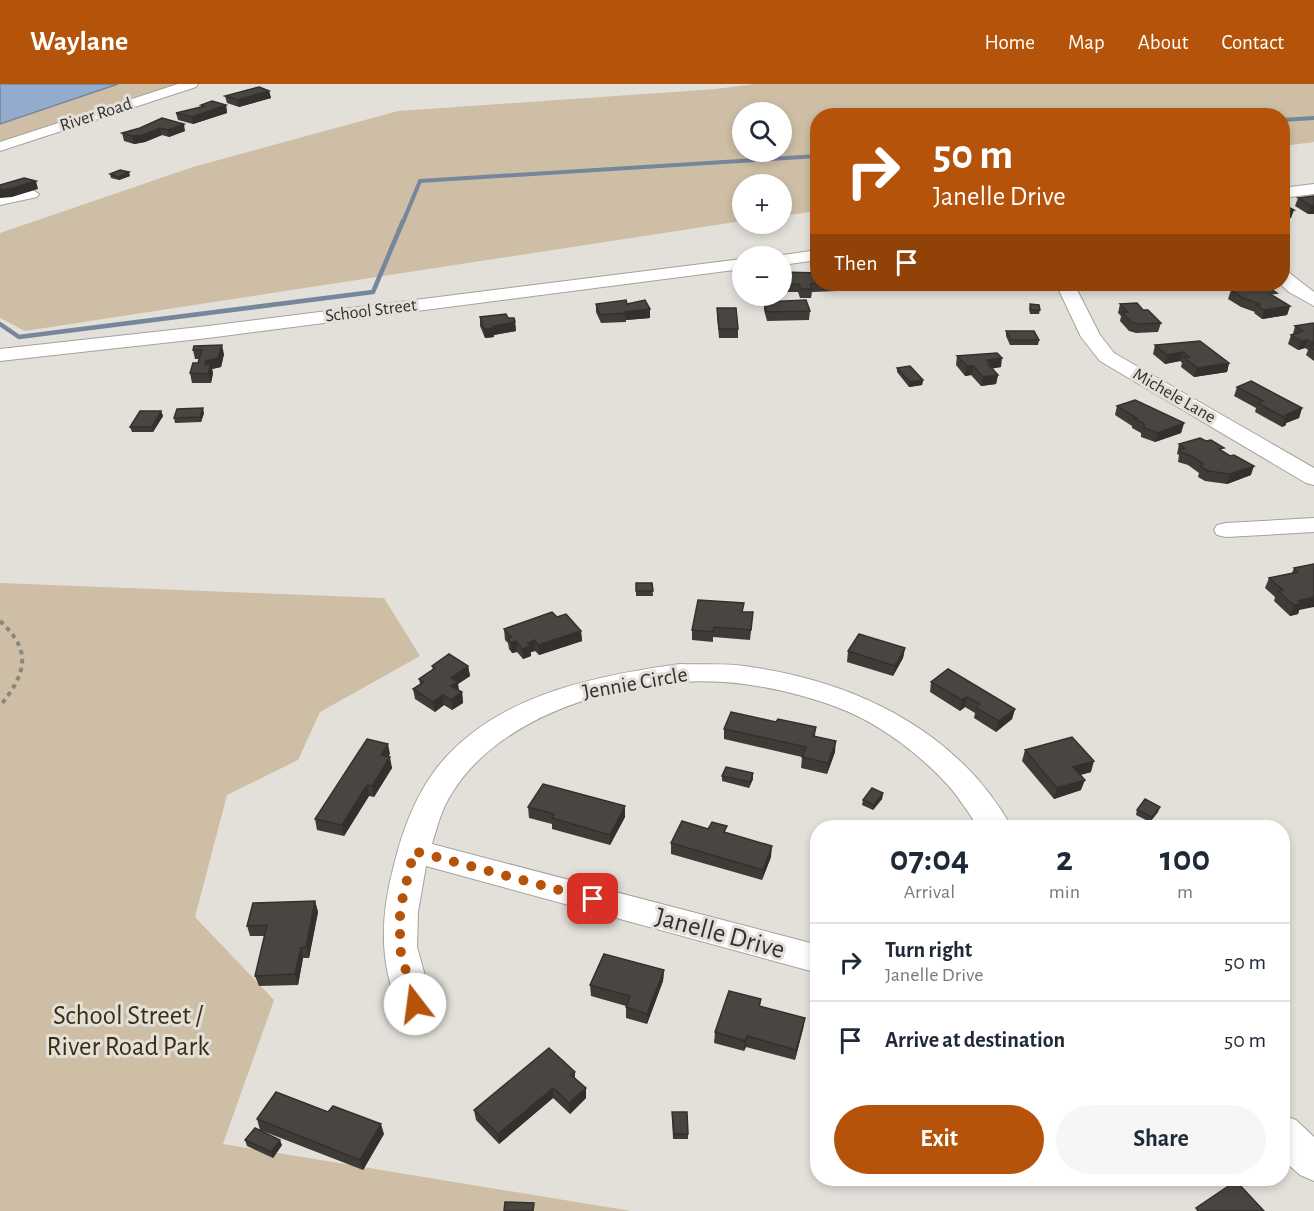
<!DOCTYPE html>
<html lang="en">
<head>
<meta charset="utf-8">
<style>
  body { margin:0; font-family:"Alegreya Sans",sans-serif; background:#f6f6f7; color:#1f2937; height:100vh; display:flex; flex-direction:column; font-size:22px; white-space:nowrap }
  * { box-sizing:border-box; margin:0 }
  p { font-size:20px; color:#747a83 }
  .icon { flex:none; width:33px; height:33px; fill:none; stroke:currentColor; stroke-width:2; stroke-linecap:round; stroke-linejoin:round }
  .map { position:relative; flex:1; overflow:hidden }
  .drawer { position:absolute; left:810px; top:736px; width:480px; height:366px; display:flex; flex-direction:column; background:#fff; border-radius:24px; box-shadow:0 3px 9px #0003 }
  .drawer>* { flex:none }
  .banner { position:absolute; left:810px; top:24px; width:480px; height:183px; border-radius:24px; box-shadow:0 3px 9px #0003; background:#b45309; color:#fff; overflow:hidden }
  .tools { position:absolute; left:732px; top:18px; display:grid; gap:12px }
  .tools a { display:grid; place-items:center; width:60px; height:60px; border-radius:50%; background:#fff; box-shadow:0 3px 9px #0003; font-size:30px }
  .pin { position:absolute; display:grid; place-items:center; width:51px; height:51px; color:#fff; margin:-26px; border-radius:12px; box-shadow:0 3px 9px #0006 }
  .me { position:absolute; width:66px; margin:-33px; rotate:345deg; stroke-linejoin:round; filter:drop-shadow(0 0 4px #0008) }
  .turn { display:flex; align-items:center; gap:21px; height:126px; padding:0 24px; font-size:27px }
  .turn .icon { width:78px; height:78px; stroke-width:2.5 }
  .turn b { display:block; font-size:42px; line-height:51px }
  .then { display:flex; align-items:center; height:57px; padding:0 24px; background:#0003; gap:12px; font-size:22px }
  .eta { display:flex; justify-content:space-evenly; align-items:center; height:102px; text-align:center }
  .eta b { font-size:36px; font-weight:700; line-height:42px }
  .button { display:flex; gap:12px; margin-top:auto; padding:12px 24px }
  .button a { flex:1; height:69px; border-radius:36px; background:#b45309; color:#fff; font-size:24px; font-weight:700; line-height:69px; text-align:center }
  .button a+a { background:#f6f6f7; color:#1f2937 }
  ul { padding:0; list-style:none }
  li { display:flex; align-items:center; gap:18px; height:78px; padding:0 24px; border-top:2px solid #e0e1e3 }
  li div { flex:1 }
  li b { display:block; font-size:22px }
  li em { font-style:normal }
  header { display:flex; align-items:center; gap:36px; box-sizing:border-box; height:84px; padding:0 30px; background:#b45309; color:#fff }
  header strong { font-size:28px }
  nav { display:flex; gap:33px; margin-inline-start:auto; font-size:21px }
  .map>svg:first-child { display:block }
  .green { fill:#cdbea5; fill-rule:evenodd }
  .water { fill:#93abcc; stroke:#76869d; stroke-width:1.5 }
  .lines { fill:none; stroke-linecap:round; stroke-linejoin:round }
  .stream-far1 { stroke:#76869d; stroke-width:4 }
  .stream { stroke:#76869d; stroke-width:4.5 }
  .minor-casing { stroke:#a5a29c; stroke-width:2 }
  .path { stroke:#898682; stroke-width:4; stroke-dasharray:4.5 4.5; stroke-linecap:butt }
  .minor { fill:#fff; fill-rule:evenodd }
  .wall { fill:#3f3c38 }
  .shaded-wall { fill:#33312e }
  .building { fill:#494641; stroke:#33312e; stroke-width:1.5 }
  .route { stroke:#b45309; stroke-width:10; stroke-dasharray:0 18 }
  .labels { text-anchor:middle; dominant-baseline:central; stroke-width:6; stroke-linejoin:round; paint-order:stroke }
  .far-street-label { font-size:18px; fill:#33312f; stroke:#e3e0da }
  .street-label { font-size:22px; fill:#33312f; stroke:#e3e0da }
  .near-street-label { font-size:27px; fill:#33312f; stroke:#e3e0da }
  .near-park-label { font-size:27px; fill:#3d2d0e; stroke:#e3e0da }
</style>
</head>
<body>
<header>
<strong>Waylane</strong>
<nav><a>Home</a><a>Map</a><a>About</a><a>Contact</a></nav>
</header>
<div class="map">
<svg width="1314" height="1127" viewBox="0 0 1314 1127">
  <rect width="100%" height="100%" fill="#e3e0da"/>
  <path class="green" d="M118,0H178L0,58V40Z
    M755,0H1314V58L1283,62L1282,32H818L817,127L782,132V100H742V137L25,247L0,234V149L193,83L398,27L716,5ZM742,28H782V68H742Z
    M0,499L384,514L420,572L320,628L298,676L227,711L195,833L274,916L223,1060L631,1127H0Z"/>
  <path class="water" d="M0,0H118L0,40Z"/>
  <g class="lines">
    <path class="stream-far1" d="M1282,36L1314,34
      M403,138L420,97L818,72"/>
    <path class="stream" d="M0,240L19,253L373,208L403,137"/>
    <defs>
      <path id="minor" d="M178,0H198L196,3L0,67V58Z
        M1314,100V110L1282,114V104Z
        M31,105L39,110L37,113L0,121V111Z
        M818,166V176L782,181V172H776Z
        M742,175V185L208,254L0,277V265L208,242Z
        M1282,187L1288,188L1314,208V222L1289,208L1280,200H1282Z
        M1056,200H1074L1100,251L1114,269L1314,384V401L1306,399L1100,277L1081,253Z
        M1314,434V448L1226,453L1217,451L1214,446L1217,441L1226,439Z
        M680,580C701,581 724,579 744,582C852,596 957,645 1012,744H979C969,730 959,713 947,700C920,671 885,644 849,628C815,614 780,605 744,600C649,587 505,622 452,709C442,724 437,743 432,760L818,861V889L426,782L418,828L417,863L433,920L428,931L415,935L402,931C379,883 380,835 393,785C401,751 413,717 433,689C489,612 593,592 680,580Z
        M1282,1031L1296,1036L1314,1053V1097L1300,1091L1282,1075Z"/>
    </defs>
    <use href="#minor" class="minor-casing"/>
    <path class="path" d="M0,537C33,567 26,590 0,622"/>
    <use href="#minor" class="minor"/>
  </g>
  <path class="wall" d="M269,7L271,14L239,23L227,19L225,12Z
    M201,21H226L227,29L193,40L178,36L176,29L201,23Z
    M162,34L185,47L169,53L162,51L145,58L134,60L124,57L122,49L140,44Z
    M110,90L130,92L119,96L111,94Z
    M1314,112V130H1308L1295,122L1298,114Z
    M782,188L818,200H839L838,207L812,208L811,214H800L798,208H785L782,197Z
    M1231,206L1275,213L1290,222L1287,231L1262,235L1254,229L1255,228L1241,223L1228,215Z
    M764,218L810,227L809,236L767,237L764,226Z
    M596,220H627L650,225V234L626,236V238L601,239L596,228Z
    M1030,220L1040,226L1039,230H1030L1029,225Z
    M1120,220L1143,226L1161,239L1158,248L1136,249L1129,247L1120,237L1121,232L1118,229Z
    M717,224L738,245V254H719L717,232Z
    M480,233L508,234L515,238L516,247L494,251V253L485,254L480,242Z
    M1314,240V277L1306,271L1308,266L1305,264L1298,266L1288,260L1291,251L1293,250L1295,242Z
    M1006,247L1039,256L1038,261H1010L1006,252Z
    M1155,261L1229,279L1227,288L1194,293L1181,283L1182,279L1180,277L1165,280L1153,270Z
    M194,262L224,270L221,283L212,285L213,289L211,299H192L190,289L198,279L199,275H195L193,266Z
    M957,272L1001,283L992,284L998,291L996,300L981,302L971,291L965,292L956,281Z
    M897,284L923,296L922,301L909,303L897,288Z
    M1237,303L1302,324L1299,334L1286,339V341L1282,343L1255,328L1256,324L1234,312Z
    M1117,322L1184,339L1181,349L1155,358L1141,353V349L1132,344V342L1115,331Z
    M161,327L163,332L153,348H132L130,343Z
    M204,329L201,338L175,339L174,334Z
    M1179,360L1222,368L1251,391L1227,400L1205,397L1198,393L1199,389L1188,381L1178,378L1179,371L1177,370Z
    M1314,480L1298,530L1290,532L1274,517L1275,513L1265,504L1269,494L1292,489L1294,484Z
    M636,499H652L653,512H636Z
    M743,528H753L750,556L713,553V558L692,556V546Z
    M557,533L581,547L582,557L539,571L535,567L531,568V572L523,575L517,568L512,569L509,565L508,559L505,556L504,545Z
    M905,564L903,574L893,592L847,578L848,567Z
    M432,582H468L470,592L458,600L459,607L462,608L463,619L452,626L444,621L435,628L415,615L413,605L420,600L419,595L433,586Z
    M931,598L1015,625L1012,635L996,648L974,634L975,629L965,623L960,627L930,608Z
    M776,638L816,643L815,652L835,668L827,690L801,684L802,673L724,655V645Z
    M1025,666L1091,688L1080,691L1081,706L1054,715L1022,677Z
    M390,670L388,673L392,684L374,713L369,712L344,752L317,746L315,735Z
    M753,689V695L749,704L722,697V692Z
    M883,709L882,715L873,726L862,721L863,716Z
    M625,722V733L610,761L552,745V740L529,734L528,723Z
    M1137,726L1158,728L1150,738L1136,731Z
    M708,745L727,749L771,773L762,796L671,770V759Z
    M315,817L318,828L309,874H303L298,901L259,902L255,892L265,852H250L247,842Z
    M664,886L663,897L647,940L626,934V922L591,912L590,901Z
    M761,915L760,922L805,934L803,945L795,976L746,963L744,967L714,959L715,948Z
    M575,988V994L586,1014L570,1030L553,1014L499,1060L476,1036L474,1026Z
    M672,1033L688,1050V1055H673Z
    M257,1035L384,1050L363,1086L260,1046Z
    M245,1056L282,1061L273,1074L247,1062Z"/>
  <path class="shaded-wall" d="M269,7L271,14L239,23L238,16Z
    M226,21L227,29L193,40L192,33Z
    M184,40L185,47L169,53L168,46Z
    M160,44L162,51L145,58L134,60L132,52Z
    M129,88L130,92L119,96L118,93Z
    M36,97L38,105L12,113L0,114V106Z
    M1311,122H1314V130H1308Z
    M1294,126L1291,134L1282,135V128Z
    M1290,222L1287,231L1262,235L1264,226Z
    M650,225V234L626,236L625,228Z
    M515,238L516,247L494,251V253L485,254L484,245L493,242Z
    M1308,256L1305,264L1298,266L1301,257Z
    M222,261L224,270L221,283L212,285L213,289L211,299L205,281L206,277Z
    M1183,268L1180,277L1165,280L1167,271Z
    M1002,274L1001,283L990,285L987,276Z
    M1229,279L1227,288L1194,293L1197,284Z
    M967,282H973L971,291L965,292Z
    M998,291L996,300L981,302L983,293Z
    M923,296L922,301L909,303L910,298Z
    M203,324L204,329L201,338L200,333Z
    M1302,324L1299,334L1286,339V341L1282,343L1286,331Z
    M161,327L163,332L153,348L152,343Z
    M1184,339L1181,349L1155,358L1158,349Z
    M1254,382L1251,391L1227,400L1230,390Z
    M1314,513V523L1299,526L1298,530L1290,532L1294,521L1298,517Z
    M581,547L582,557L539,571L538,561Z
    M535,556V567L531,568V572L523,575L522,565L528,559Z
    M516,557L517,568L512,569L511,559Z
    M905,564L903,574L893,592L895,582Z
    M468,582L470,592L458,600L459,608L453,612L451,594Z
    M462,608L463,619L452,626L451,616Z
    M443,611L444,621L435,628L433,618Z
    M967,613L965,623L960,627L962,616Z
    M1015,625L1012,635L996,648L999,637Z
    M836,657L835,668L827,690L828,679Z
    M388,660L390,670L383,682L381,671Z
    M390,673L392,684L374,713L372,702Z
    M1094,677L1091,688L1070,694L1073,683Z
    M753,689V695L749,704L750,698Z
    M1085,696L1081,706L1054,715L1057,704Z
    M367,701L369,712L344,752L342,741Z
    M883,709L882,715L873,726L874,721Z
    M625,722V733L610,761V751Z
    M1160,723L1158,728L1150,738L1152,733Z
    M772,762L771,773L762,796L763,786Z
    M315,817L318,828L309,874L306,863Z
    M301,864L303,874L298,901L295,890Z
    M664,886L663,897L647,940V930Z
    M805,934L803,945L795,976L796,966Z
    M747,952L746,963L744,967L745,957Z
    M553,1004V1014L499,1060L498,1050Z
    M586,1004V1014L570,1030L569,1019Z
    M381,1040L384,1050L363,1086L360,1076Z
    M280,1056L282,1061L273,1074L271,1068Z"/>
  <path class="building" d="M259,3L269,7L238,16L225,12Z
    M212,17L226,21L192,33L176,29L205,22L201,21Z
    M162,34L184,40L168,46L160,44L143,51L132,52L122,49L140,44Z
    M120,86L129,88L118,93L110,90Z
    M24,94L36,97L10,105L0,106V101Z
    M1314,112V122H1311L1298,114Z
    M1282,121H1285L1294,126L1282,128Z
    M782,188L818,189V199L810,200L812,205H801L799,200H786Z
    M1265,201L1277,209L1270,210L1290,222L1264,226L1257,221L1260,220L1243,214L1231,206Z
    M626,216L627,220L645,216L650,225L625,228L626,229L600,231L596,220Z
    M806,216L810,227L767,228L764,218Z
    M1137,219L1143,226H1148L1161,239L1138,240L1131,238L1122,228H1128L1120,220Z
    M1030,220L1039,221L1040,226H1031Z
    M717,224H736L738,245H719Z
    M506,230L508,234H514L515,238L493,242L494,244L484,245L480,233Z
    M1313,239L1314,240V260L1308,256L1301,257L1291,251L1303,247L1295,242Z
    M1006,247H1034L1039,256H1011Z
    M1200,257L1229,279L1197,284L1184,273H1189L1183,268L1167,271L1155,261Z
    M222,261L218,274L206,277L205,281L211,280L208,290L190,289L193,279H198L202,266H193L194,262Z
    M1314,261V266L1309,262Z
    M997,269L1002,274L987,276L991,280H988L998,291L983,293L973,282H967L957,272Z
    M910,282L923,296L910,298L897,284Z
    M1251,297L1302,324L1286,331L1289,332L1285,334L1258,319L1263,317L1237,303Z
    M1135,316L1184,339L1158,349L1144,344V340L1134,335L1137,334L1117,322Z
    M203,324L200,333L174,334L177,325Z
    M140,327H161L152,343H130Z
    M1200,354L1206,357L1211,356L1224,364L1219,365L1230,372L1234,371L1254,382L1230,390L1208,387L1201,383L1203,380L1191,372L1180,368V366L1185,364L1179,360Z
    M1314,480V513L1298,517L1302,520L1294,521L1278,507L1283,506L1269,494L1298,488L1294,484Z
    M636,499H652L653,507H636Z
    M698,516L744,519L742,528H753L751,546L714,543L713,548L692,546Z
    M552,528L557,533L566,530L581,547L538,561L535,556L528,559L531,562L522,565L516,557L511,559L508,554L511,553L504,545Z
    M859,550L905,564L895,582L848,567Z
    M449,570L468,582L451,594L458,598L451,602L462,608L451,616L443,611L433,618L413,605L424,598L419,595L435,584L432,582Z
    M948,585L1015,625L999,637L976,624L980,620L967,613L962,616L931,598Z
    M731,628L776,638L778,635L816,643L813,652L836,657L828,679L802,673L806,663L724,645Z
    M1072,653L1094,677L1073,683L1085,696L1057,704L1025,666Z
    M367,655L388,660L381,671L390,673L372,702L367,701L342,741L315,735Z
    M726,683L753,689L750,698L722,692Z
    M543,700L625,722L610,751L552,734L554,730L528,723Z
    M872,704L883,709L874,721L863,716Z
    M1145,715L1160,723L1152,733L1137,726Z
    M682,737L708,745L712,738L727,742L724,748L772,762L763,786L671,759Z
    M315,817L306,863L301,864L295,890L255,892L267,841L247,842L253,819Z
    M604,870L664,886L647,930L626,923L630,912L590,901Z
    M729,907L761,915L759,922L805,934L796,966L747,952L745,957L715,948Z
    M549,964L575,988L571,991L586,1004L569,1019L553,1004L498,1050L474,1026Z
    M276,1008L328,1028L333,1022L381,1040L360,1076L257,1035Z
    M672,1028H687L688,1050H674Z
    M255,1044L280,1056L271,1068L245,1056Z
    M1236,1097L1264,1127H1198L1196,1124Z
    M505,1118L534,1119L533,1127H504Z"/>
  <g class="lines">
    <path class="route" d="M415,920L400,865V825L414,767L593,815"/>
  </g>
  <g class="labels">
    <g class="far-street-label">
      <text transform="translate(96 31) rotate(-18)">River Road</text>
      <text transform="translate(371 227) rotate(-7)">School Street</text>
      <text transform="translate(1174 312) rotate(30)">Michele Lane</text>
    </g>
    <g class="street-label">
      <text transform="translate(635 599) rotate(-10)">Jennie Circle</text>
    </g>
    <g class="near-street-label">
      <text transform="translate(720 849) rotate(15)">Janelle Drive</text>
    </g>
    <g class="near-park-label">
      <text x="128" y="931">School Street /<tspan x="128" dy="31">River Road Park</tspan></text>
    </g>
  </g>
</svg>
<div class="tools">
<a><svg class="icon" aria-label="search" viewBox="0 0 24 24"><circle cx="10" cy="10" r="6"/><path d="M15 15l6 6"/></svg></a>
<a>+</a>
<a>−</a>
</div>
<div class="pin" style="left:593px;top:815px;background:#d93025"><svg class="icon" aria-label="arrive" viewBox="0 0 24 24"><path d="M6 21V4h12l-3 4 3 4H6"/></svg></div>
<svg class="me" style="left:415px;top:920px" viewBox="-20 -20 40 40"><circle r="19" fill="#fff"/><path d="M0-13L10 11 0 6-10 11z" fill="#b45309"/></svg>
<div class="banner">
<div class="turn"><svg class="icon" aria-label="right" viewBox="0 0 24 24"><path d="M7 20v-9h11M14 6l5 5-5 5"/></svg><div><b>50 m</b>Janelle Drive</div></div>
<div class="then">Then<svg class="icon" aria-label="arrive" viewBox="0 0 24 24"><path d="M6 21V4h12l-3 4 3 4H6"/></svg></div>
</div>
<section class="drawer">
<div class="eta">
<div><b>07:04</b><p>Arrival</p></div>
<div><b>2</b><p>min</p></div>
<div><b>100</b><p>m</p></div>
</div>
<ul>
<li><svg class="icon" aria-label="right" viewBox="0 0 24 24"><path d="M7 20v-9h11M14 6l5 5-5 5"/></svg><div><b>Turn right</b><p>Janelle Drive</p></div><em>50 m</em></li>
<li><svg class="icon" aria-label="arrive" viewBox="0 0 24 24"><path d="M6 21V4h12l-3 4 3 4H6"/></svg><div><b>Arrive at destination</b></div><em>50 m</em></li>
</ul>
<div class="button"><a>Exit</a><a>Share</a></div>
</section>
</div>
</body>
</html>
